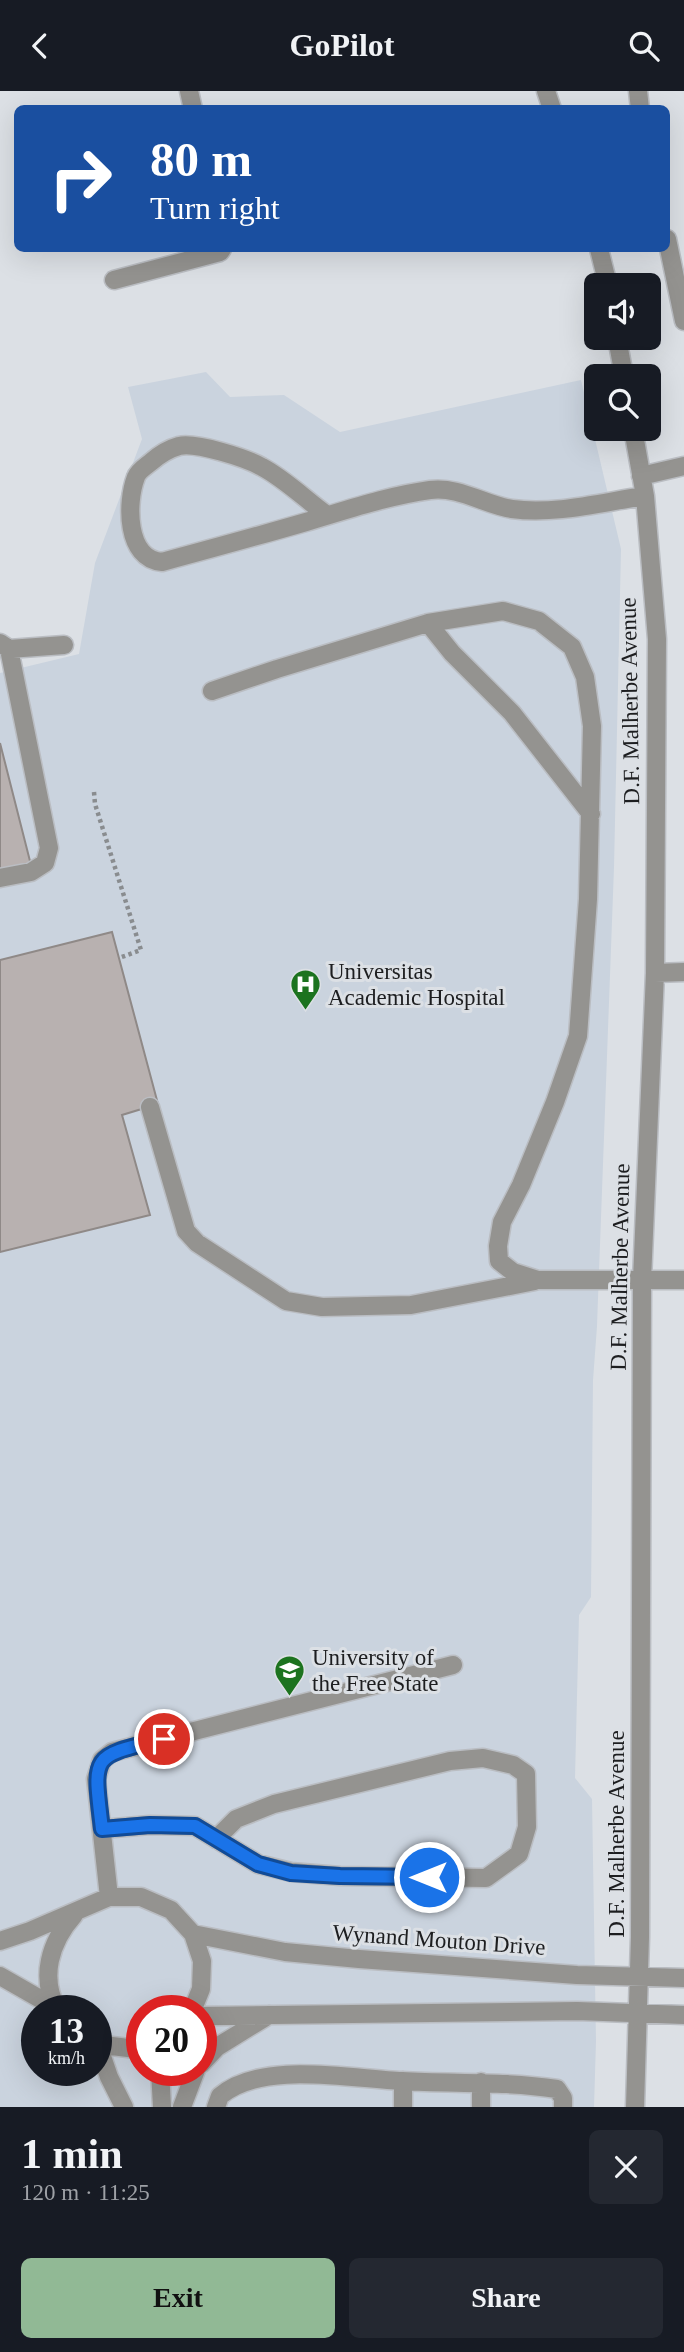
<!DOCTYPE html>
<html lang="en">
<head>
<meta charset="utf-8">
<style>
  body { margin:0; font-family:Georgia,serif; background:#242831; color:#f1f3f6; height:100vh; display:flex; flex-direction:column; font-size:26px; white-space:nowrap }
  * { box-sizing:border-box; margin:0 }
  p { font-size:23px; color:#9ea1a6 }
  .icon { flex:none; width:38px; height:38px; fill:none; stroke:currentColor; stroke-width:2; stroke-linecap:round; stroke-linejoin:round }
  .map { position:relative; height:2016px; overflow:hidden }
  .sheet { display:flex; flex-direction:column; background:#171b24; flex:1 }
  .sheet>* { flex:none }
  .banner { position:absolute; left:14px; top:14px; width:656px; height:147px; border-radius:10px; box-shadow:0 7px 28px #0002; background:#1a4fa0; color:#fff; overflow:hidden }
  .tools { position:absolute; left:584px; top:182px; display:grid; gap:14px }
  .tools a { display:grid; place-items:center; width:77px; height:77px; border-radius:10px; background:#171b24; box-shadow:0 7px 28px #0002; font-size:35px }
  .speed { position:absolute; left:21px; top:1904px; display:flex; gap:14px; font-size:35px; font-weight:700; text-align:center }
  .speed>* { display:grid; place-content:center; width:91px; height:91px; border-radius:50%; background:#171b24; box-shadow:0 7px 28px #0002; line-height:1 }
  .speed small { font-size:18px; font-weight:400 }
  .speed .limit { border:10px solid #d22; background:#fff; color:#111 }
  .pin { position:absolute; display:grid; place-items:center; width:60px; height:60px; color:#fff; margin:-30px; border:4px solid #fff; border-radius:50%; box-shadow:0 2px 7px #0007 }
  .me { position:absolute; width:77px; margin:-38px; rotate:270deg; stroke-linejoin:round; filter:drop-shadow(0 0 5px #0008) }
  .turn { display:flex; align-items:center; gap:24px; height:147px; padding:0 21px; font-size:32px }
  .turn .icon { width:91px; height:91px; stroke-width:2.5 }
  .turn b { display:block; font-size:49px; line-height:60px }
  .round { display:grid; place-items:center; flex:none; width:74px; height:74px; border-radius:10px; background:#242831 }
  .head { display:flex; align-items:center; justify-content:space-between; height:119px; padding:0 21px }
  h1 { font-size:42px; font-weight:600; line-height:52px }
  .primary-button { display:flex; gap:14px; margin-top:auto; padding:14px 21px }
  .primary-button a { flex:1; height:80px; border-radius:10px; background:#91b995; color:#111; font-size:28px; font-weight:600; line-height:80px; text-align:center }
  .primary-button a+a { background:#242831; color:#f1f3f6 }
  header { display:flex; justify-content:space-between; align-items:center; height:91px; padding:0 21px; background:#171b24; font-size:32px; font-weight:600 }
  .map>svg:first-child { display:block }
  .built { fill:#cad3de; fill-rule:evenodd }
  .building { fill:#b8b1b0; stroke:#8f8987; stroke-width:2 }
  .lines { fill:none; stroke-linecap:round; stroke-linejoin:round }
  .minor-casing { stroke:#babdc2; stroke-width:21 }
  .path { stroke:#898c8f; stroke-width:4.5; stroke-dasharray:3.5 3.5; stroke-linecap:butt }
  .minor { stroke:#949390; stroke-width:18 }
  .route-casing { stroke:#114b97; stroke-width:18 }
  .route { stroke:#1a73e8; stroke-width:12 }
  .labels { text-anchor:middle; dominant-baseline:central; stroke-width:6; stroke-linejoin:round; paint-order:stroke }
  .street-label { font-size:23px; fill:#1d1e20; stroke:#dce0e5 }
  .poi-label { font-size:23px; fill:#1d1e20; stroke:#dce0e5; text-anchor:start }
</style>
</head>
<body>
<header><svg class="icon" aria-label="back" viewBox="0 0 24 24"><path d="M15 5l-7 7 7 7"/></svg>GoPilot<svg class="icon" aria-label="search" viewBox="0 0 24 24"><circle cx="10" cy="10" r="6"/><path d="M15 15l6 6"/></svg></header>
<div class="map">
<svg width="684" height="2016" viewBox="0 0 684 2016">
  <rect width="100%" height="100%" fill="#dce0e5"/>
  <path class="built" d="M206,281L230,306L284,304L340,341L581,289L621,458L614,776L597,1235L593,1289L591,1506L579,1524L575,1687L592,1708L596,1950L594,2016H0V582L79,563L95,472L142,348L128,296ZM37,1920H96V1979H37ZM142,1920H201V1979H142Z"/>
  <path class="building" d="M0,652L32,778L0,786Z
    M112,841L158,1013L122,1024L150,1124L0,1161V869Z"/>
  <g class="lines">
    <defs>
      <path id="minor" d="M189,0L193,18
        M546,0L552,18
        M638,0L640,18
        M667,148L684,230
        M599,158L608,194
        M114,189L220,161L222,158
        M617,247L624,285
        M633,338L645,405L657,548L655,882L642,1189L640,1846L635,2016
        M641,385L684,375
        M327,424C306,409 285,388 262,376C246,367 196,351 179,355C168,358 159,364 151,371C146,375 138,380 136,386C126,412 126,468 162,471C210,458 258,445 306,431C347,419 387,405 430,399C459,395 485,414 512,418C555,424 603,411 645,405
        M428,532L452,562L512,622L591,723
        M0,552L9,558L64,554
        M212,600L277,578L428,532L503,520L539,530L572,556L585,586L592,635L588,808L578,945L555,1011L521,1094L502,1131L498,1155L499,1170L513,1181L538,1189H684
        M0,787L31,781L45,772L49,757L9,558
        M655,882L684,881
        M150,1016L186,1140L197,1152L286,1210L322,1216L411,1214L535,1190
        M102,1738L150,1734L195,1735L258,1773L291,1781L340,1785L486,1787L519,1763L527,1736L526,1683L513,1674L483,1667L450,1670L274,1713L236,1728L216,1748
        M109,1806L96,1688L102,1669L112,1661L453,1574
        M193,1843L285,1861L359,1868L577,1884L684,1887
        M0,1850L30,1840L109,1806H141L171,1819L193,1843L202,1870L201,1898L192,1920
        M0,1885L56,1917
        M58,1920C39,1887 50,1851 74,1824
        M201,1925L577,1920L684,1924
        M96,1953L136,1958L142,1956
        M98,1954L109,1986L124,2016
        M201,1973L217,1956L269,1924
        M160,1979L162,2016
        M182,2016L196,1979
        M216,2016L220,2005C262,1969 351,1988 402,1990C454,1993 505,1990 557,1998L563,2007V2016
        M403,2016V1990
        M481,2016V1991"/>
    </defs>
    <use href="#minor" class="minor-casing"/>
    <path class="path" d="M94,701L95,713L141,859L119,867"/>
    <use href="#minor" class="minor"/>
  </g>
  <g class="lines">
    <defs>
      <path id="route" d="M164,1648C90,1666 93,1662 102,1738L150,1734L195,1735L258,1773L291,1782L340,1785L429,1786"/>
    </defs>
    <use href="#route" class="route-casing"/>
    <use href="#route" class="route"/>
  </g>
  <defs>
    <symbol id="hospital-pin" viewBox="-11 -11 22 30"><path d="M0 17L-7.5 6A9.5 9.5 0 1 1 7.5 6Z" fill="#1c731f" stroke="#dce0e5"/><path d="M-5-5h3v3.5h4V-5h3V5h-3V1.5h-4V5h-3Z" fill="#fff"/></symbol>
    <symbol id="university-pin" viewBox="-11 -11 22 30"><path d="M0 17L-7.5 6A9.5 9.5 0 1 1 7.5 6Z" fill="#1c731f" stroke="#dce0e5"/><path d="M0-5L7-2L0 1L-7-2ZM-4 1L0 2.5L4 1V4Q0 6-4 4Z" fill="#fff"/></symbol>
  </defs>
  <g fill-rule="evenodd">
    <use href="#hospital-pin" x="288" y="876" width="35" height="47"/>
    <use href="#university-pin" x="272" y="1562" width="35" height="47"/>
  </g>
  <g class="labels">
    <g class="street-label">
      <text transform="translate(630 610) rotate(-91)">D.F. Malherbe Avenue</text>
      <text transform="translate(620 1176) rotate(-89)">D.F. Malherbe Avenue</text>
      <text transform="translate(616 1743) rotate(-90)">D.F. Malherbe Avenue</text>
      <text transform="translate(439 1849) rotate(4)">Wynand Mouton Drive</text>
    </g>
    <g class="poi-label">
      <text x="328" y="880">Universitas<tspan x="328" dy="26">Academic Hospital</tspan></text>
      <text x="312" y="1566">University of<tspan x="312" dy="26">the Free State</tspan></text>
    </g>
  </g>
</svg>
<div class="tools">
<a><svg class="icon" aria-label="sound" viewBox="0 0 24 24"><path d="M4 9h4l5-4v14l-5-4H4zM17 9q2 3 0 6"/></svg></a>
<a><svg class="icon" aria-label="search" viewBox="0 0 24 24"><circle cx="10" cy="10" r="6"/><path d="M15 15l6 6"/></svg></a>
</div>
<div class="speed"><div>13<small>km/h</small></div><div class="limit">20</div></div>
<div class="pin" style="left:164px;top:1648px;background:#d93025"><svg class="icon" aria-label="arrive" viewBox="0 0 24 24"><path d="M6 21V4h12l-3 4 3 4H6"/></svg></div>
<svg class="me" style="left:429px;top:1786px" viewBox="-20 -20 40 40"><circle r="17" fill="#1a73e8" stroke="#fff" stroke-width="3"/><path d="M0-11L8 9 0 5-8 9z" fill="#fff"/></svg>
<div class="banner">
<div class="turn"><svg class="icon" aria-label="right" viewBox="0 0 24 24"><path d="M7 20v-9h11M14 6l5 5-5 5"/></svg><div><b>80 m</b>Turn right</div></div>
</div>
</div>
<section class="sheet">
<div class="head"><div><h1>1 min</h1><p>120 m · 11:25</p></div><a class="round"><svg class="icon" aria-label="close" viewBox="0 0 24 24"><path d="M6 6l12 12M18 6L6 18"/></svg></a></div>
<div class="primary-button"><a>Exit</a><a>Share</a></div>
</section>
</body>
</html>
